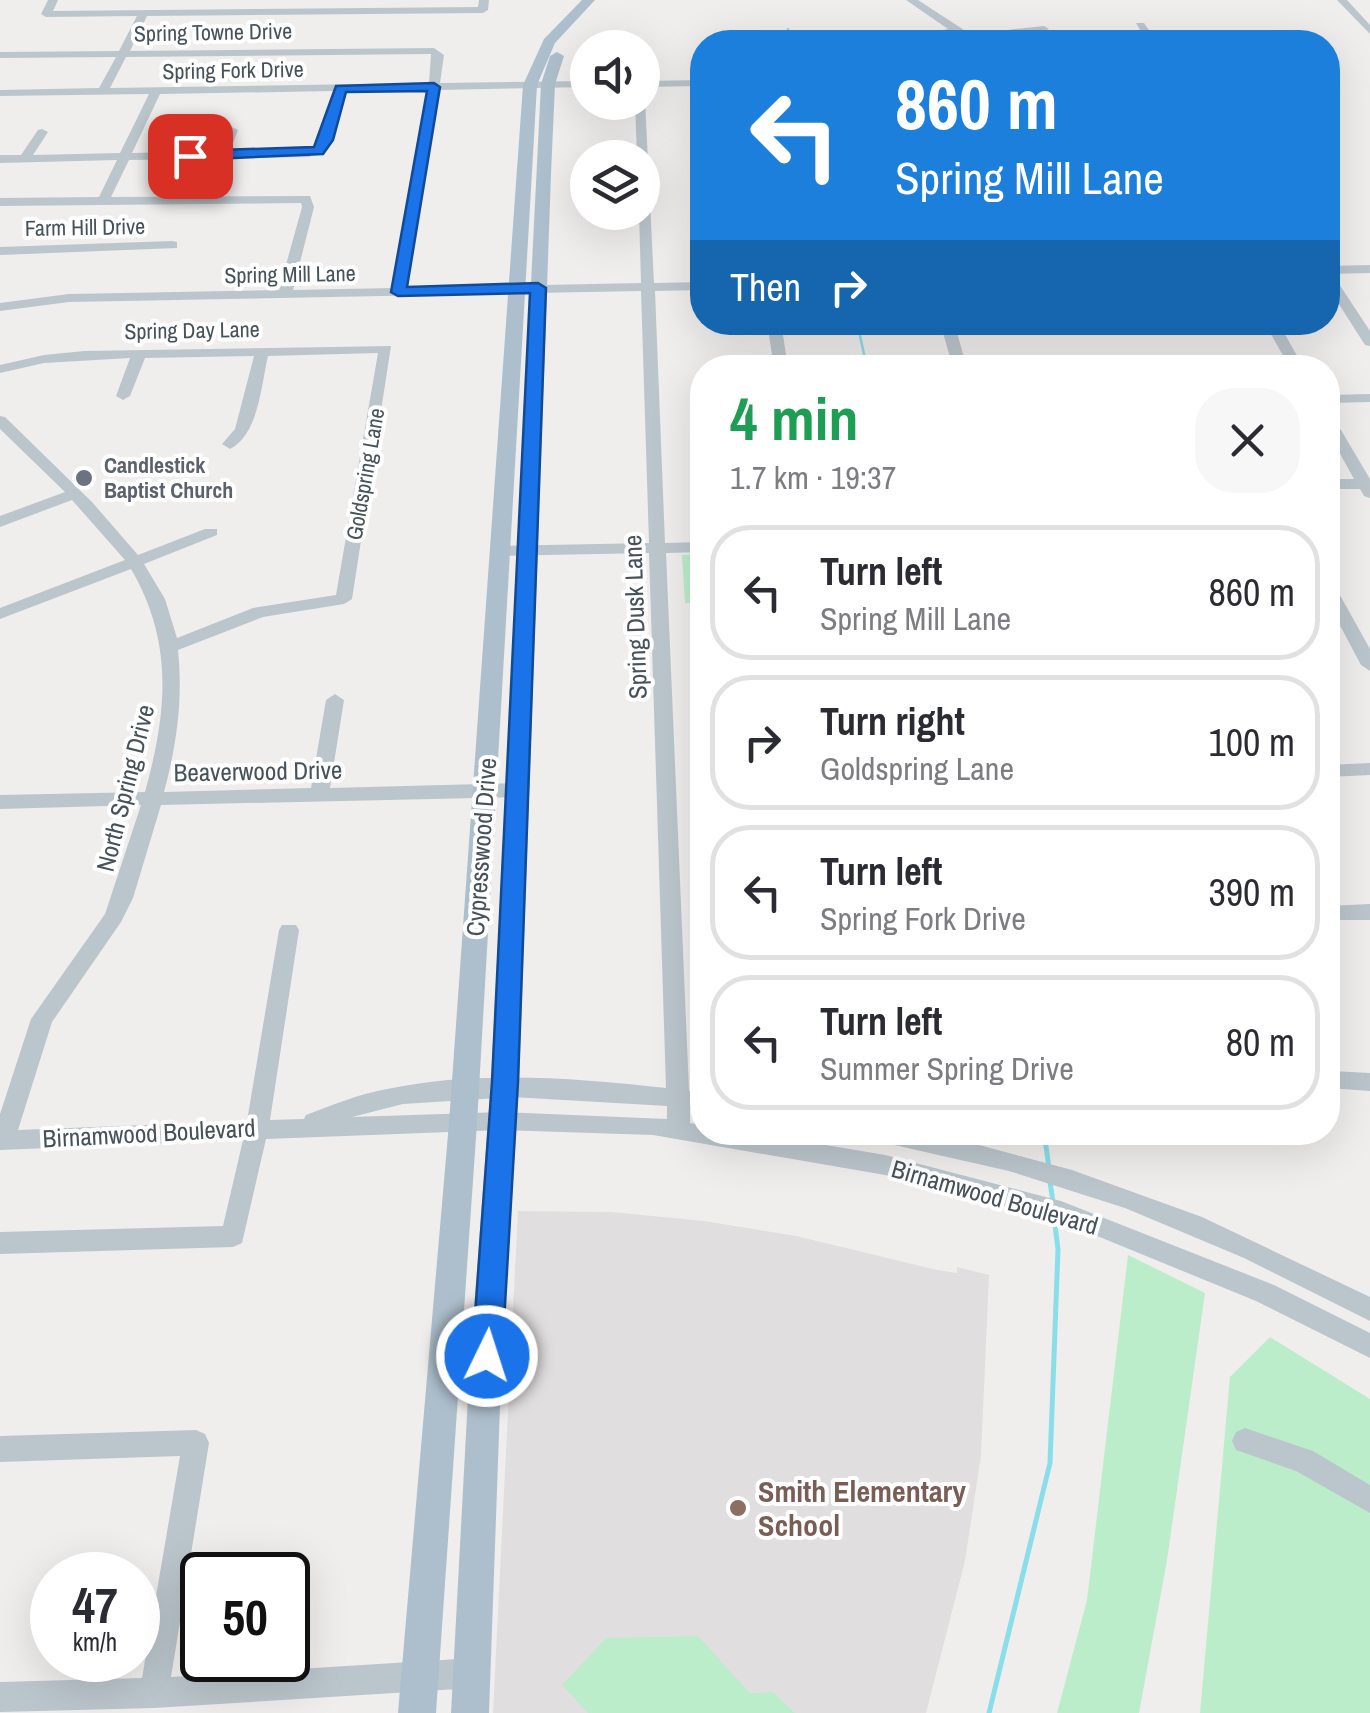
<!DOCTYPE html>
<html lang="en">
<head>
<meta charset="utf-8">
<style>
  body { margin:0; font-family:"Archivo Narrow",sans-serif; background:#f7f7f7; color:#2b2b33; height:100vh; display:flex; flex-direction:column; font-size:38px; white-space:nowrap }
  * { box-sizing:border-box; margin:0 }
  p { font-size:32px; color:#7c7c81 }
  .icon { flex:none; width:55px; height:55px; fill:none; stroke:currentColor; stroke-width:2; stroke-linecap:round; stroke-linejoin:round }
  .map { position:relative; flex:1; overflow:hidden }
  .drawer { position:absolute; left:690px; top:355px; width:650px; height:790px; display:flex; flex-direction:column; background:#fff; border-radius:40px; box-shadow:0 10px 40px #0002 }
  .drawer>* { flex:none }
  .hud { position:absolute; left:690px; top:30px; width:650px; height:305px; border-radius:40px; box-shadow:0 10px 40px #0002; background:#1c7fdb; color:#fff; overflow:hidden }
  .fabs { position:absolute; left:570px; top:30px; display:grid; gap:20px }
  .fabs a { display:grid; place-items:center; width:90px; height:90px; border-radius:50%; background:#fff; box-shadow:0 10px 40px #0002; font-size:50px }
  .speed { position:absolute; left:30px; top:1552px; display:flex; gap:20px; font-size:50px; font-weight:700; text-align:center }
  .speed>* { display:grid; place-content:center; width:130px; height:130px; border-radius:50%; background:#fff; box-shadow:0 10px 40px #0002; line-height:1 }
  .speed small { font-size:25px; font-weight:400 }
  .speed .limit { border:5px solid #111; border-radius:15px; background:#fff; color:#111 }
  .pin { position:absolute; display:grid; place-items:center; width:85px; height:85px; color:#fff; margin:-42px; border-radius:20px; box-shadow:0 5px 15px #0006 }
  .me { position:absolute; width:110px; margin:-55px; rotate:4deg; stroke-linejoin:round; filter:drop-shadow(0 0 8px #0008) }
  .turn { display:flex; align-items:center; gap:35px; height:210px; padding:0 40px; font-size:45px }
  .turn .icon { width:130px; height:130px; stroke-width:2.5 }
  .turn b { display:block; font-size:70px; line-height:85px }
  .then { display:flex; align-items:center; height:95px; padding:0 40px; background:#0003; gap:20px; font-size:38px }
  .round { display:grid; place-items:center; flex:none; width:105px; height:105px; border-radius:40px; background:#f7f7f7 }
  .overview { display:flex; align-items:center; justify-content:space-between; height:170px; padding:0 40px }
  h1 { font-size:60px; font-weight:700; line-height:75px; color:#1e9e55 }
  ul { padding:0; list-style:none }
  li { display:flex; align-items:center; gap:30px; height:135px; margin:0 20px 15px; padding:0 20px; border:5px solid #e1e1e2; border-radius:40px }
  li div { flex:1 }
  li b { display:block; font-size:38px }
  li em { font-style:normal }
  .map>svg:first-child { display:block }
  .education { fill:#e1dedf }
  .green { fill:#bbedca }
  .lines { fill:none; stroke-linecap:round; stroke-linejoin:round }
  .stream-far1 { stroke:#89deea; stroke-width:2.5 }
  .stream { stroke:#89deea; stroke-width:5 }
  .minor { fill:#bbc6cc; fill-rule:evenodd }
  .major { fill:#adbfcc; fill-rule:evenodd }
  .route { fill:#1a73e8; stroke:#114b97; stroke-width:2.5 }
  .worship-dot { fill:#6b7280; stroke:#fff; stroke-width:4 }
  .education-dot { fill:#8d6e63; stroke:#fff; stroke-width:4 }
  .labels { text-anchor:middle; dominant-baseline:central; stroke-width:8; stroke-linejoin:round; paint-order:stroke }
  .far-street-label { font-size:22px; fill:#46525a; stroke:#fff }
  .far-worship-label { font-size:22px; font-weight:bold; fill:#5b616d; stroke:#fff; text-anchor:start }
  .street-label { font-size:25px; fill:#46525a; stroke:#fff }
  .near-education-label { font-size:30px; font-weight:bold; fill:#785e54; stroke:#fff; text-anchor:start }
</style>
</head>
<body>
<div class="map">
<svg width="1370" height="1713" viewBox="0 0 1370 1713">
  <rect width="100%" height="100%" fill="#f0eded"/>
  <path class="education" d="M518,1211L611,1212L704,1221L796,1236L937,1270L957,1273V1267L989,1275L981,1455L965,1561L926,1713H493Z"/>
  <path class="green" d="M702,554V603H685L682,555Z
    M1128,1255L1205,1293L1167,1560L1139,1713H1057L1087,1600Z
    M1270,1337L1370,1399V1713H1200L1230,1377Z
    M698,1636L750,1693L773,1692L795,1713H588L562,1685L606,1638Z"/>
  <g class="lines">
    <path class="stream-far1" d="M788,29L791,42
      M857,322L867,368"/>
    <path class="stream" d="M1044,1132L1049,1168
      M1050,1182L1053,1202
      M989,1713L1050,1463L1058,1249L1054,1217"/>
    <path class="minor" d="M48,0H58L53,11L478,7L479,0H489L488,10L483,13L147,16L130,51L434,48L444,55L440,83L588,81V87L439,90L405,288L641,283L639,212H642V158H637L635,102L645,100L654,283L702,282V290L655,291L665,543L702,542V552L666,553L689,1091L702,1093V1111L690,1109V1123L702,1125V1132H749L885,1155L1061,1201L1274,1285L1370,1333V1358L1256,1301L1058,1220L885,1175L653,1135L502,1130L266,1139L242,1243L233,1247L0,1254V1232L223,1226L243,1140L0,1150V1114L31,1019L105,914L141,805L0,809V795L145,792C167,712 174,643 131,569L0,619V608L125,560L72,500L0,527V516L65,492L0,429V416L5,417L92,502L138,555L205,529H217V535L144,564L165,599L177,638L253,608L336,595L378,353L268,356C261,385 259,434 230,449L222,444L235,429L254,356L145,358L130,396L123,400L116,396L130,358L44,363L0,373V365L44,355L84,351L391,346L352,599L344,604L263,617L178,650C183,699 177,744 164,792L311,788L326,700L335,694L344,700L330,788L516,783L526,790L516,797L161,805L133,898L121,922L52,1022L18,1130L247,1121L279,930L282,925H296L299,930L270,1120L304,1119L306,1115C332,1105 359,1094 387,1089C477,1070 576,1078 666,1088L649,553L499,556L491,551L499,546L649,543L641,291L69,302L0,311V303L69,294L279,290L302,207L301,203L0,206V198L99,197L117,160L0,163V155H21L38,130L42,129L48,132L33,155L120,153L149,94L0,96V90L99,88L116,57L0,58V52L119,51L137,16L46,17L41,14ZM431,54L429,83L110,88L126,57ZM427,90L392,288L293,290L314,207L310,196L111,197L129,160L309,157L328,149L346,91ZM334,91L317,147L308,149L230,151L238,130L232,127L226,130L218,151L132,153L160,94ZM512,1097L667,1106V1119L502,1112L352,1117L403,1104Z
      M906,0H918L964,30L962,35L1044,26L1049,29C1030,38 938,46 919,37L920,35L948,29Z
      M1337,0H1347L1370,25V34Z
      M1136,23H1144L1157,42H1147Z
      M636,42H644V50L635,48Z
      M702,80V86L642,87V81Z
      M172,241L177,242V248L0,255V247Z
      M1370,265V273L1328,274V266Z
      M1328,274L1333,275L1370,331V346L1365,345L1328,287Z
      M767,322H781L788,368H774Z
      M940,322H954L967,368H953Z
      M1264,322H1278L1304,368H1290Z
      M1370,394V402L1328,403V395Z
      M1328,416L1335,420L1370,479V498L1364,496L1360,489H1328V479H1354L1328,432Z
      M1328,583L1336,588L1370,649V671L1361,665L1328,603Z
      M1370,763V775L1328,777V765Z
      M1370,904V920H1328V906Z
      M1332,1071L1370,1073V1091L1328,1088V1072Z
      M870,1132H931L1072,1170L1202,1217L1370,1297V1321L1244,1258L1125,1208L1009,1171L881,1142L873,1139Z
      M1245,1428L1313,1451L1370,1485V1513L1296,1471L1236,1450L1232,1441L1236,1432Z
      M196,1430L205,1434L209,1443L171,1677L474,1658L484,1663L489,1673L484,1683L474,1688L154,1708L0,1712V1682L142,1678L180,1456L0,1462V1436Z"/>
    <path class="major" d="M582,0H595L555,43L537,85L477,1123L436,1713H398L449,1123L523,85L544,39Z
      M557,52L564,56L555,84L551,174L519,1081L501,1378L489,1713H451L469,1378L491,1081L541,84L550,56Z"/>
  </g>
  <path class="route" d="M434,83L440,87L407,287L538,283L546,288L518,1082L502,1356L497,1365L487,1369L477,1365L472,1356L492,1082L530,293L398,296L391,292L427,91L346,92L333,140L323,154L190,160L184,156L190,151L314,147L336,86Z"/>
  <circle class="worship-dot" cx="84" cy="478" r="10"/>
  <circle class="education-dot" cx="738" cy="1508" r="10"/>
  <g class="labels">
    <g class="far-street-label">
      <text transform="translate(213 32) rotate(-1)">Spring Towne Drive</text>
      <text transform="translate(233 70) rotate(-1)">Spring Fork Drive</text>
      <text transform="translate(85 227) rotate(-1)">Farm Hill Drive</text>
      <text transform="translate(290 274) rotate(-1)">Spring Mill Lane</text>
      <text transform="translate(192 330) rotate(-1)">Spring Day Lane</text>
      <text transform="translate(365 474) rotate(-80)">Goldspring Lane</text>
    </g>
    <g class="far-worship-label">
      <text x="104" y="465">Candlestick<tspan x="104" dy="25">Baptist Church</tspan></text>
    </g>
    <g class="street-label">
      <text transform="translate(635 617) rotate(-92)">Spring Dusk Lane</text>
      <text transform="translate(258 771) rotate(-1)">Beaverwood Drive</text>
      <text transform="translate(125 788) rotate(-76)">North Spring Drive</text>
      <text transform="translate(481 847) rotate(-86)">Cypresswood Drive</text>
      <text transform="translate(149 1133) rotate(-3)">Birnamwood Boulevard</text>
      <text transform="translate(995 1197) rotate(16)">Birnamwood Boulevard</text>
    </g>
    <g class="near-education-label">
      <text x="758" y="1491">Smith Elementary<tspan x="758" dy="34">School</tspan></text>
    </g>
  </g>
</svg>
<div class="fabs">
<a><svg class="icon" aria-label="sound" viewBox="0 0 24 24"><path d="M4 9h4l5-4v14l-5-4H4zM17 9q2 3 0 6"/></svg></a>
<a><svg class="icon" aria-label="layers" viewBox="0 0 24 24"><path d="M12 4l9 5-9 5-9-5zM3 14l9 5 9-5"/></svg></a>
</div>
<div class="speed"><div>47<small>km/h</small></div><div class="limit">50</div></div>
<div class="pin" style="left:190px;top:156px;background:#d93025"><svg class="icon" aria-label="arrive" viewBox="0 0 24 24"><path d="M6 21V4h12l-3 4 3 4H6"/></svg></div>
<svg class="me" style="left:487px;top:1356px" viewBox="-20 -20 40 40"><circle r="17" fill="#1a73e8" stroke="#fff" stroke-width="3"/><path d="M0-11L8 9 0 5-8 9z" fill="#fff"/></svg>
<div class="hud">
<div class="turn"><svg class="icon" aria-label="left" viewBox="0 0 24 24"><path d="M17 20v-9H6M10 6l-5 5 5 5"/></svg><div><b>860 m</b>Spring Mill Lane</div></div>
<div class="then">Then<svg class="icon" aria-label="right" viewBox="0 0 24 24"><path d="M7 20v-9h11M14 6l5 5-5 5"/></svg></div>
</div>
<section class="drawer">
<div class="overview"><div><h1>4 min</h1><p>1.7 km · 19:37</p></div><a class="round"><svg class="icon" aria-label="close" viewBox="0 0 24 24"><path d="M6 6l12 12M18 6L6 18"/></svg></a></div>
<ul>
<li><svg class="icon" aria-label="left" viewBox="0 0 24 24"><path d="M17 20v-9H6M10 6l-5 5 5 5"/></svg><div><b>Turn left</b><p>Spring Mill Lane</p></div><em>860 m</em></li>
<li><svg class="icon" aria-label="right" viewBox="0 0 24 24"><path d="M7 20v-9h11M14 6l5 5-5 5"/></svg><div><b>Turn right</b><p>Goldspring Lane</p></div><em>100 m</em></li>
<li><svg class="icon" aria-label="left" viewBox="0 0 24 24"><path d="M17 20v-9H6M10 6l-5 5 5 5"/></svg><div><b>Turn left</b><p>Spring Fork Drive</p></div><em>390 m</em></li>
<li><svg class="icon" aria-label="left" viewBox="0 0 24 24"><path d="M17 20v-9H6M10 6l-5 5 5 5"/></svg><div><b>Turn left</b><p>Summer Spring Drive</p></div><em>80 m</em></li>
</ul>
</section>
</div>
</body>
</html>
